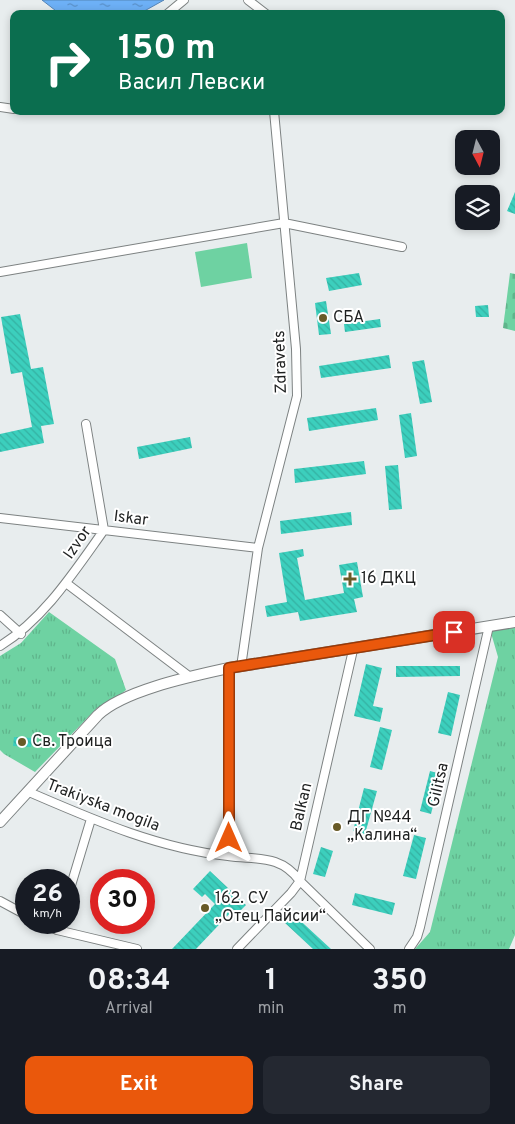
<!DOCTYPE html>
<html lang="en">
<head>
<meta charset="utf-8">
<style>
  body { margin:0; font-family:Overpass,sans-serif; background:#242831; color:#f1f3f6; height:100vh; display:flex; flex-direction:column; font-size:19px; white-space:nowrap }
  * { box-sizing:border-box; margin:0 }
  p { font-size:16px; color:#9ea1a6 }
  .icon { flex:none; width:28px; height:28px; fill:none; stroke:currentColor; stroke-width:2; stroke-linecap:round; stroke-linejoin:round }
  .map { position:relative; height:949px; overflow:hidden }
  .side { display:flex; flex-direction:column; background:#171b24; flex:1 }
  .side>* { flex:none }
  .guide { position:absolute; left:10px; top:10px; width:495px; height:105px; border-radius:10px; box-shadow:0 2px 8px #0003; background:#0b6e4f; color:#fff; overflow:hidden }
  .needle { width:32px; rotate:173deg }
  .fabs { position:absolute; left:455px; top:130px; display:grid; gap:10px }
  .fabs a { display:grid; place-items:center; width:45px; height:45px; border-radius:10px; background:#171b24; box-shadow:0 2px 8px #0003; font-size:25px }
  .speed { position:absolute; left:15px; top:869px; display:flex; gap:10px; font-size:25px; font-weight:700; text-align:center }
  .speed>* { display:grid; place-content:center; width:65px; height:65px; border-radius:50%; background:#171b24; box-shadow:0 2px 8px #0003; line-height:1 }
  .speed small { font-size:12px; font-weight:400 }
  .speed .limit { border:8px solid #d22; background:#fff; color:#111 }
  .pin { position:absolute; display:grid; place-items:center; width:42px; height:42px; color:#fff; margin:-21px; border-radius:10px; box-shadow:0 2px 8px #0006 }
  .me { position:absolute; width:55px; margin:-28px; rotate:0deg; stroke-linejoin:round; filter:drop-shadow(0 0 4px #0008) }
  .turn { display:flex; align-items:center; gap:18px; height:105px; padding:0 25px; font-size:22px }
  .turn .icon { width:65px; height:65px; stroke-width:2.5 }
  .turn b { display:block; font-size:35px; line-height:42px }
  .eta { display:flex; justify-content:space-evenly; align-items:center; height:85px; text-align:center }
  .eta b { font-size:30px; font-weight:700; line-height:35px }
  .primary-button { display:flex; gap:10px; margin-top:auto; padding:10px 25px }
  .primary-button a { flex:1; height:58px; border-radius:10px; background:#ea580c; color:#fff; font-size:20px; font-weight:700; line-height:58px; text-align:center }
  .primary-button a+a { background:#242831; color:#f1f3f6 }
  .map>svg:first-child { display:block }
  .grass { fill:url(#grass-tufts) }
  .cemetery { fill:url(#cemetery-stones) }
  .garden { fill:#6ed2a2 }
  .water { fill:url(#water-ripples); stroke:#5585b6 }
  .building { fill:url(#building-back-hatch) }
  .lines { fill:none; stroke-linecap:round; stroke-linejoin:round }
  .minor-casing { stroke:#7d8282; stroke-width:10 }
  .tertiary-casing { stroke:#7d8282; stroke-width:12 }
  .minor { stroke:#fff; stroke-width:8 }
  .tertiary { stroke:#fff; stroke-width:10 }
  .route-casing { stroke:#983908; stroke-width:12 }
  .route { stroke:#ea580c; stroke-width:9 }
  .poi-dot { fill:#685a27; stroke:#fff; stroke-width:2 }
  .labels { text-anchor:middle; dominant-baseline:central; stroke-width:4; stroke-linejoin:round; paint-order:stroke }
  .poi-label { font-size:16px; fill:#1e2020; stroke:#fff; text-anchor:start }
  .street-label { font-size:16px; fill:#1e2020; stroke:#fff }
</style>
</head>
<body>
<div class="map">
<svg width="515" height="949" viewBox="0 0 515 949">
  <defs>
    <pattern id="grass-tufts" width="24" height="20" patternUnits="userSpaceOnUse" patternTransform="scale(1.25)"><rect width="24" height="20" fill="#6ed2a2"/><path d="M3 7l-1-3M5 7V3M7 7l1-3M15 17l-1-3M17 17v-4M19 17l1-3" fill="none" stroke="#5fb48b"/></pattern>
    <pattern id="cemetery-stones" width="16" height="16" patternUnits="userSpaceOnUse" patternTransform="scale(1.25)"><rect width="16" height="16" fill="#6ed2a2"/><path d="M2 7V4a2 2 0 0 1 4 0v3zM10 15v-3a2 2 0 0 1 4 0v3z" fill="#5fb48b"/></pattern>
    <pattern id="water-ripples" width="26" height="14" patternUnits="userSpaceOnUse" patternTransform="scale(1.25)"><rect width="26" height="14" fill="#6db0f6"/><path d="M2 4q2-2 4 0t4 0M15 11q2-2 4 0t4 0" fill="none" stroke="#598fc7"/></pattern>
    <pattern id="building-back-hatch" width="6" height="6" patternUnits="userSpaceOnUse" patternTransform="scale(1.25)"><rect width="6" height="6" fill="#3ccfbd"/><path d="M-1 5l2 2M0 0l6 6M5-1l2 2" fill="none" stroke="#34b1a2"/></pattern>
  </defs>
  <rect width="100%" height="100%" fill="#e8edee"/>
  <path class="grass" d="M49,612L115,659L126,690L116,698L97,708L35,772L4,754L0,750V656L21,643Z
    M515,622V935L509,949H415L430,932L498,657L489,626Z"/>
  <path class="cemetery" d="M510,273L515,274V331L503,328Z"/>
  <path class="garden" d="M247,243L252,278L201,287L195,252Z"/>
  <path class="water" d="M42,0H164L139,14H60Z"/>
  <path class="building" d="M515,192V214L507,211Z
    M359,273L362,285L329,291L326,278Z
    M326,301L331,334L319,335L315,303Z
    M488,305L489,317H476L475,306Z
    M20,314L31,369L43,367L54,424L41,426L44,443L0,452V434L32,427L22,372L11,374L1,317Z
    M380,319L381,327L345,332L344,324Z
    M389,355L391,368L321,378L319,366Z
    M424,360L432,402L420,404L412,362Z
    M376,408L378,420L309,431L307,418Z
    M411,413L417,456L405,458L399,415Z
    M190,437L192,448L139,459L137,447Z
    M364,461L366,474L295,483L294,469Z
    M398,465L402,509L389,510L385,466Z
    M351,512L352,525L281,534L280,521Z
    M303,549L304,556L297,558L305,600L344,593L339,565L357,562L363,597L354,599L357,612L300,621L298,612L267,617L265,606L287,602L279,553Z
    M366,664L382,668L373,706L383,708L380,722L354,716Z
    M396,666H460V676L396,677Z
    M448,692L460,695L451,736L438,733Z
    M380,727L392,730L382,770L370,767Z
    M14,737L32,738L31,747L13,746Z
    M430,771L441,774L431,814L420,811Z
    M364,788L377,791L365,834L353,831Z
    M414,835L426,838L416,879L403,876Z
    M321,847L333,851L325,877L313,874Z
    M210,871L246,905L236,915L232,911L196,949H172L215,904L205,894L202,897L193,889Z
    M355,893L395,903L392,915L352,905Z
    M292,913L331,949H313L284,922Z"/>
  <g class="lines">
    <defs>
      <path id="minor" d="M248,0L266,14
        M167,14L184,0
        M0,107L14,109
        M0,272L284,223L402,247
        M0,518L258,548
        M66,583L190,677
        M0,615L21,634
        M0,646C44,619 74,572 104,530L86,424
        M241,667L258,548L297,396L296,349L274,111
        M29,792C94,820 157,848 228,856C257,860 280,854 300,881L370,949
        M229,856V668
        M69,892L91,819
        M0,901L26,915
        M42,922L57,930L137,949
        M237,949L291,893L300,881L353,650
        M409,949L417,937L420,927L489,626"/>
      <path id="tertiary" d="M0,822L98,715C124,690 193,676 229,668L515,622"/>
    </defs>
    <use href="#minor" class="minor-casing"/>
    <use href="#tertiary" class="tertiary-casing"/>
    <use href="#minor" class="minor"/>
    <use href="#tertiary" class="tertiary"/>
  </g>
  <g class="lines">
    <defs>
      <path id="route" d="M229,838V668L454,632"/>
    </defs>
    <use href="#route" class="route-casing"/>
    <use href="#route" class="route"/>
  </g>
  <g class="poi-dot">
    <circle cx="323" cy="318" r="5"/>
    <path d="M347.5 571.5h5v5h5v5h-5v5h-5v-5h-5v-5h5z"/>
    <circle cx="22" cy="742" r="5"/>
    <circle cx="337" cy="827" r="5"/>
    <circle cx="205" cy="908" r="5"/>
  </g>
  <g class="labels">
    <g class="poi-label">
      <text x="333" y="318">СБА</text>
      <text x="361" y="579">16 ДКЦ</text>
      <text x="32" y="742">Св. Троица</text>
      <text x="347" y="818">ДГ №44<tspan x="347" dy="18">„Калина“</tspan></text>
      <text x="215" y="899">162. СУ<tspan x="215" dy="18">„Отец Пайсии“</tspan></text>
    </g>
    <g class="street-label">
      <text transform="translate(281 362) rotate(-92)">Zdravets</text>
      <text transform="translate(131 519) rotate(7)">Iskar</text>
      <text transform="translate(78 543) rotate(-55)">Izvor</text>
      <text transform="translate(439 785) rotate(-77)">Gilitsa</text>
      <text transform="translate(103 806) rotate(21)">Trakiyska mogila</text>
      <text transform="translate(302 807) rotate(-77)">Balkan</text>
    </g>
  </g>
</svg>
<div class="fabs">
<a><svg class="needle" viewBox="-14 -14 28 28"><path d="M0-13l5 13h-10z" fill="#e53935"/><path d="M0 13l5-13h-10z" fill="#9ea1a6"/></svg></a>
<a><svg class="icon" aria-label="layers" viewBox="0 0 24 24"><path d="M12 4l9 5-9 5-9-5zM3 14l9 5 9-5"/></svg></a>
</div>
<div class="speed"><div>26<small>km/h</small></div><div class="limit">30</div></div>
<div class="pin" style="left:454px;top:632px;background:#d93025"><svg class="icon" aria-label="arrive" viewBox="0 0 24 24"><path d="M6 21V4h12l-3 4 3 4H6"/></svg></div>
<svg class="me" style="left:229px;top:838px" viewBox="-20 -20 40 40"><path d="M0-17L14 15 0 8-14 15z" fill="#ea580c" stroke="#fff" stroke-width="4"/></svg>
<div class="guide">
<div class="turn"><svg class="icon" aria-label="right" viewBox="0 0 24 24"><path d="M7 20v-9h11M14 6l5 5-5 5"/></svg><div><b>150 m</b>Васил Левски</div></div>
</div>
</div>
<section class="side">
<div class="eta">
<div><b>08:34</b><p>Arrival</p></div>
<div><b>1</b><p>min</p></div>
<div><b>350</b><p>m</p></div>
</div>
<div class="primary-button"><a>Exit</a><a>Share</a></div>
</section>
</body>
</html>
